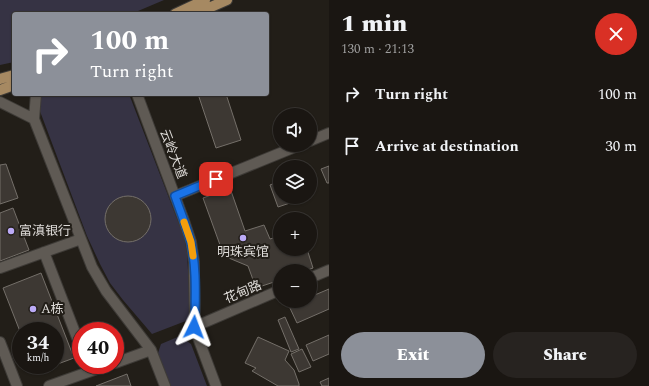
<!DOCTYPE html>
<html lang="en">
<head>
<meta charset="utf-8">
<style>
  body { margin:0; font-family:Spectral,"Noto Sans SC",serif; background:#272320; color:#f1f3f6; height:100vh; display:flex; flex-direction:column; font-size:15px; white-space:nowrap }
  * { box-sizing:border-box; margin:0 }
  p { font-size:13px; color:#9f9f9f }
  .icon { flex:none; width:22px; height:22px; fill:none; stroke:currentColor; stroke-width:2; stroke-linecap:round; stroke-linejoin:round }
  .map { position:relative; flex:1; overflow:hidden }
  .side { display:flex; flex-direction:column; background:#1a1612; width:320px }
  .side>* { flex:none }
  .hud { position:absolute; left:12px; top:12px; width:257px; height:84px; border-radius:4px; box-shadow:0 1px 3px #0004,0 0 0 1px #383532; background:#8c9099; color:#fff; overflow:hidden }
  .buttons { position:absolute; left:273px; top:108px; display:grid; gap:8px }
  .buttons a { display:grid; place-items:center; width:44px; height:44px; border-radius:50%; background:#1a1612; box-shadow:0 1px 3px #0004,0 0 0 1px #383532; font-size:20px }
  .speed { position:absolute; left:12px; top:322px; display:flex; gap:8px; font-size:20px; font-weight:700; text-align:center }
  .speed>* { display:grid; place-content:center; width:52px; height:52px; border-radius:50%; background:#1a1612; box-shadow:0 1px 3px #0004,0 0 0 1px #383532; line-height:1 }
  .speed small { font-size:10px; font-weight:400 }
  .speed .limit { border:6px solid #d22; background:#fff; color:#111 }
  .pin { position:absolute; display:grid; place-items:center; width:34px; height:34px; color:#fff; margin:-17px; border-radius:8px; box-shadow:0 2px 6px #0006 }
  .me { position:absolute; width:44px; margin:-22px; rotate:3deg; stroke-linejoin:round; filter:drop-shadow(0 0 3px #0008) }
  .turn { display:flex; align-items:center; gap:14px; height:84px; padding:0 12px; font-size:18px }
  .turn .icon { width:52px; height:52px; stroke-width:2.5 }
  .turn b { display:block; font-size:28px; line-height:34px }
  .round { display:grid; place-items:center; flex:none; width:42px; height:42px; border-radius:21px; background:#272320 }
  .overview { display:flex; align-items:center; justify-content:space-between; height:68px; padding:0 12px }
  h1 { font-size:24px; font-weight:800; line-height:30px }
  .button { display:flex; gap:8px; margin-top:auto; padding:8px 12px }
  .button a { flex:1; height:46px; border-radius:24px; background:#8c9099; color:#fff; font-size:16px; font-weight:800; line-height:46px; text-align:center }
  .button a+a { background:#272320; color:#f1f3f6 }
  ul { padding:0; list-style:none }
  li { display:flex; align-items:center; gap:12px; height:52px; padding:0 12px }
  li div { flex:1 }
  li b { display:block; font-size:15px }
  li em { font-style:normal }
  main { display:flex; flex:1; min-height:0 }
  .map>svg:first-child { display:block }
  .green { fill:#363344 }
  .building { fill:#3d3833; stroke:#746f69 }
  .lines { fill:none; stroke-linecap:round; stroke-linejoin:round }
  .minor-casing { stroke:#3e3b37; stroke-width:12 }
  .major-casing { stroke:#3e3b37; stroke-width:12 }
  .minor { stroke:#5f5a54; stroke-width:10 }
  .major { stroke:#a68962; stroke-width:10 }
  .route-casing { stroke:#114b97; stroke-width:10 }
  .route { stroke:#1a73e8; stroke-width:7 }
  .slow { stroke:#f59e0b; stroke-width:7 }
  .poi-dot { fill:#bbaaf6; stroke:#221e18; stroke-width:1.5 }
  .labels { text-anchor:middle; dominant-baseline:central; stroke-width:4; stroke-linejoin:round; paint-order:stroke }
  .street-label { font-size:13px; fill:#dedbd8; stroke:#221e18 }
  .poi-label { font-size:13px; fill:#dedbd8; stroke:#221e18; text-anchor:start }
</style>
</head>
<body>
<main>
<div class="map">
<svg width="329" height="386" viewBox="0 0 329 386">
  <rect width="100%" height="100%" fill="#221e18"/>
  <path class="green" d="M0,0H164L131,14H14V62L0,65Z
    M46,94H129L184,237L187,253L191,319L152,334L123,300L110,283L100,264L87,236L35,98Z
    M180,336L191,344L207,386H169L157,356L161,344Z"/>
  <path class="building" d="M198,94H226L241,140L216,148Z
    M6,164L18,198L0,204V165Z
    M329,166V183H327L321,169Z
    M280,181V197H308L278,207L270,185Z
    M230,188L245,231L264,225L270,239L280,236V249H307L313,268L305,271H280V280L256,288L248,266L224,256L203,198Z
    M105 219a23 23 0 1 1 46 0a23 23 0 1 1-46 0Z
    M13,208L29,250L0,261V213Z
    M41,273L74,358L55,365V331H21V334L3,288Z
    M329,289V309L297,323L289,306L301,301H310V297Z
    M285,317L299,349L291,352L278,320Z
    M329,335V354L313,361L306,345Z
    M258,337L289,351L285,360L294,370L299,384V386H278L252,371L256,368L245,363Z
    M302,349L311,367L299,372L291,354Z
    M33,365H55L35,372Z
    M127,374L131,386H96Z
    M329,378V386H322L320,382Z"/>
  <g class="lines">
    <defs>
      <path id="minor" d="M36,94L34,119L92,267L106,291L151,350L165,386
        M137,94L183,218L191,242L194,262V277L195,324L194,327L216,386
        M0,102L34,119
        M310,141L329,133
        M175,196L300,145
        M44,252L81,348
        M0,268L81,239
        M310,278L329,270
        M194,327L280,290
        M0,342L17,386
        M115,363L151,350
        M49,386L108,365"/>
      <path id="major" d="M175,14L205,0
        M195,14L227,0
        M0,79L14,75
        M0,90L14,85"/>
    </defs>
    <use href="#minor" class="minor-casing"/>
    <use href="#major" class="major-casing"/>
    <use href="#minor" class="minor"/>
    <use href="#major" class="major"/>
  </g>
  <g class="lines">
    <defs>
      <path id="route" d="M194,327L195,324C195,298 197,270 191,243C187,227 180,211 175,196L216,179"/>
    </defs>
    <use href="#route" class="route-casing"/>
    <use href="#route" class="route"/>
    <path class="slow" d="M184,222L191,242L193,256"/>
  </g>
  <g class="poi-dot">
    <circle cx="11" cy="231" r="4"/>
    <circle cx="243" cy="238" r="4"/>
    <circle cx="33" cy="309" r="4"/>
  </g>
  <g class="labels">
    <g class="street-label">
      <text transform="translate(173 154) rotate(69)">云岭大道</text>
      <text transform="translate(243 292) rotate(-23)">花甸路</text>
    </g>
    <g class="poi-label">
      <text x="19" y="231">富滇银行</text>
      <text x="243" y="252" text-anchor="middle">明珠宾馆</text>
      <text x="41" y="309">A栋</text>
    </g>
  </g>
</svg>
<div class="buttons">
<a><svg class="icon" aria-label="sound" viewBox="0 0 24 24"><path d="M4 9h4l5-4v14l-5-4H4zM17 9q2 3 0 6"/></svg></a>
<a><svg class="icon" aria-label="layers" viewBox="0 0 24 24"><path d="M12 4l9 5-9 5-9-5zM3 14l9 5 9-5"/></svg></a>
<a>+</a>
<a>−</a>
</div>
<div class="speed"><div>34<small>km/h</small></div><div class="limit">40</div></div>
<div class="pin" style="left:216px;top:179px;background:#d93025"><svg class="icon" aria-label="arrive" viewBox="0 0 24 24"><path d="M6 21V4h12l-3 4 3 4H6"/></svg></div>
<svg class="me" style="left:194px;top:327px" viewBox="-20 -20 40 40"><path d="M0-17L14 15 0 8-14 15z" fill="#1a73e8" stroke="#fff" stroke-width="4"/></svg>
<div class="hud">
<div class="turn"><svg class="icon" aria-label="right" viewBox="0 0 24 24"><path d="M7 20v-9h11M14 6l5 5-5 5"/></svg><div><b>100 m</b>Turn right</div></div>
</div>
</div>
<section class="side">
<div class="overview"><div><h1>1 min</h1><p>130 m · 21:13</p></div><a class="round" style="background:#d93025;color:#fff"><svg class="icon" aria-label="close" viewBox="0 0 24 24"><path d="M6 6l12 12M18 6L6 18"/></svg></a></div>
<ul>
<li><svg class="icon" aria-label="right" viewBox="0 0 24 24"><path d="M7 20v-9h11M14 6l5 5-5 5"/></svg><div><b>Turn right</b></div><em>100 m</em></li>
<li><svg class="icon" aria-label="arrive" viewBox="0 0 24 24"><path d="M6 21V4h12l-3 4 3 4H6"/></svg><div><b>Arrive at destination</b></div><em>30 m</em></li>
</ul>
<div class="button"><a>Exit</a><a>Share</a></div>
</section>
</main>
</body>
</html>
